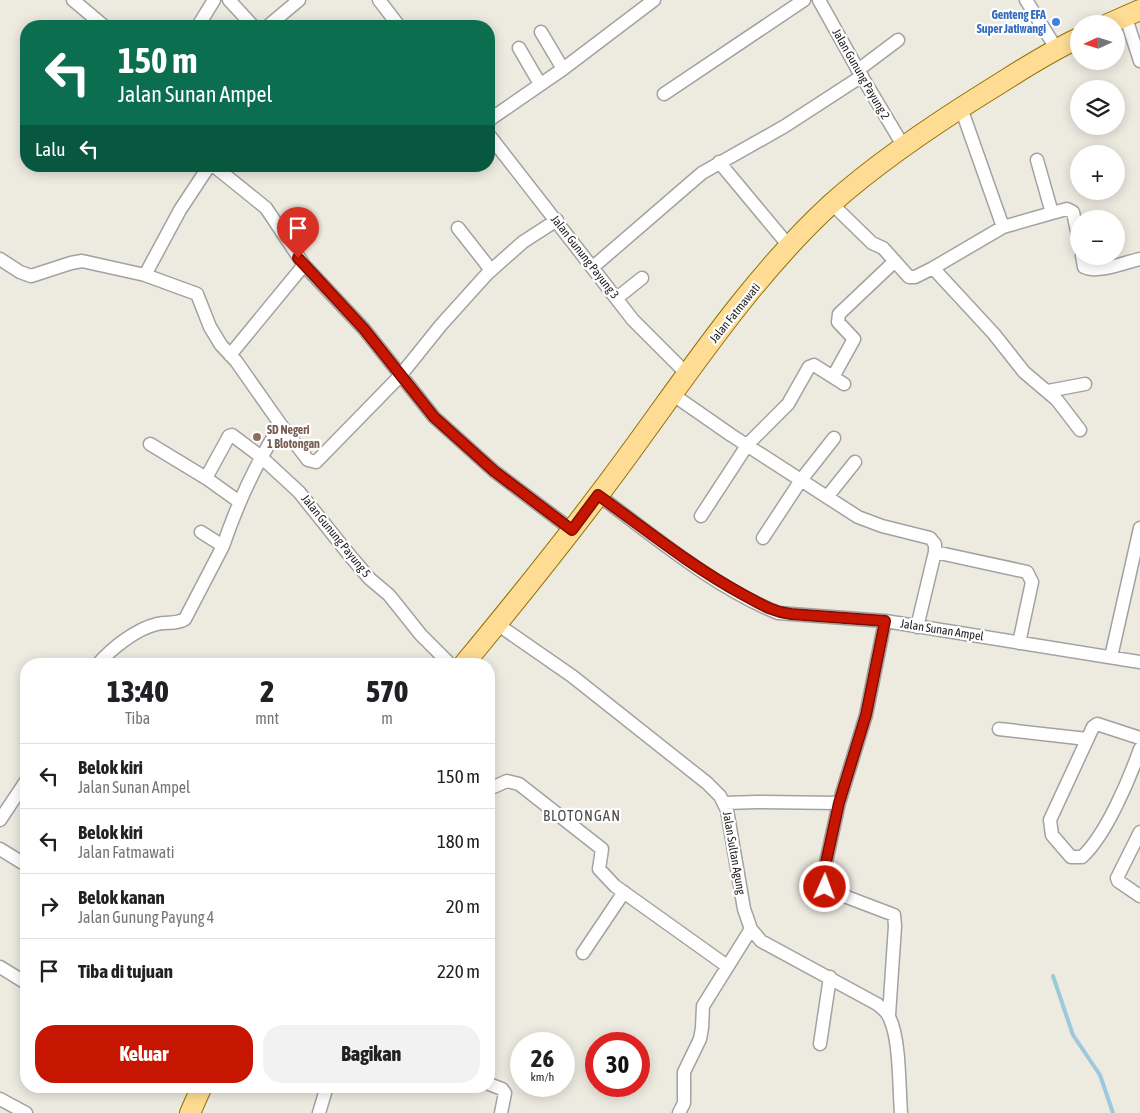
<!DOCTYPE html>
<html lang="id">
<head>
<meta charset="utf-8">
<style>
  body { margin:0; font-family:"Asap Condensed",sans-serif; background:#f2f2f2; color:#202124; height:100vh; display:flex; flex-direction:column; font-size:19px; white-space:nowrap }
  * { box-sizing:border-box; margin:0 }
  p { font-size:16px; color:#757577 }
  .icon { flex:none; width:28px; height:28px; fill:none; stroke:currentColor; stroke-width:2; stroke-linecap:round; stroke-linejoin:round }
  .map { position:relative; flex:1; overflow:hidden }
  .panel { position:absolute; left:20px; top:658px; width:475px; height:435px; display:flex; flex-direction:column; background:#fff; border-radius:20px; box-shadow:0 2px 12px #0003 }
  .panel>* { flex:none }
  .banner { position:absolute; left:20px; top:20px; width:475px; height:152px; border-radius:20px; box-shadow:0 2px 12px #0003; background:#0b6e4f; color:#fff; overflow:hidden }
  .needle { width:32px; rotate:266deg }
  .controls { position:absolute; left:1070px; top:15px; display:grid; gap:10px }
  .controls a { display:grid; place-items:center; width:55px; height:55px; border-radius:50%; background:#fff; box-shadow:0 2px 12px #0003; font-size:25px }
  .speed { position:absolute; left:510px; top:1032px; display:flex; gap:10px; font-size:25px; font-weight:700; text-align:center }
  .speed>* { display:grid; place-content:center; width:65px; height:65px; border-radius:50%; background:#fff; box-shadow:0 2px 12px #0003; line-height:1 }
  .speed small { font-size:12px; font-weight:400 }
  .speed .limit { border:8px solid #d22; background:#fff; color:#111 }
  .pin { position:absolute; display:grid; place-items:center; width:42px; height:42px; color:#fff; margin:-51px -21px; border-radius:50% 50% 50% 0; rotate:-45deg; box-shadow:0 0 5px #0007 }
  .pin .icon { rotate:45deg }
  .me { position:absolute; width:55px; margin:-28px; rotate:2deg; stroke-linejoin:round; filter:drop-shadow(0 0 4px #0008) }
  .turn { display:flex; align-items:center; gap:18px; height:105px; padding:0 15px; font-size:22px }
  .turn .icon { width:65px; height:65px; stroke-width:2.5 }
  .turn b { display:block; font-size:35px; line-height:42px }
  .then { display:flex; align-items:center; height:48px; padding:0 15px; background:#0003; gap:10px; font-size:19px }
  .eta { display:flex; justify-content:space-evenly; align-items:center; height:85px; text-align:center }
  .eta b { font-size:30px; font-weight:800; line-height:35px }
  .action { display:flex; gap:10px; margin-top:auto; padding:10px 15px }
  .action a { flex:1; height:58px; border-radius:20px; background:#c61500; color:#fff; font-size:20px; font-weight:800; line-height:58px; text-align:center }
  .action a+a { background:#f2f2f2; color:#202124 }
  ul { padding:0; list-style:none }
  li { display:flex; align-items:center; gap:15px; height:65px; padding:0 15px; border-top:1px solid #e0e0e0 }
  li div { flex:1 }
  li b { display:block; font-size:19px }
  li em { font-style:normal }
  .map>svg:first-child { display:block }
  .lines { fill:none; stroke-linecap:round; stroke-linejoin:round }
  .stream { stroke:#9dc9de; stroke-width:4 }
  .minor-casing { stroke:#a2a2a2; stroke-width:15 }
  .primary-casing { stroke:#927100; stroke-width:22 }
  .minor { stroke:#fff; stroke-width:12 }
  .primary { stroke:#ffdc93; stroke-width:20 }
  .route-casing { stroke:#810e00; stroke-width:12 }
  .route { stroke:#c61500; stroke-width:9 }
  .shop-dot { fill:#3f7fe0; stroke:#fff; stroke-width:2 }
  .education-dot { fill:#8d6e63; stroke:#fff; stroke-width:2 }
  .labels { text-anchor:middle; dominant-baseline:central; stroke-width:4.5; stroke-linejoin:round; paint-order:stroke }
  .shop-label { font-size:12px; font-weight:bold; fill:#366cbe; stroke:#fff; text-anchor:end }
  .street-label { font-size:12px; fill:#1b1b1b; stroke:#fff }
  .education-label { font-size:12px; font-weight:bold; fill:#785e54; stroke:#fff; text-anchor:start }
  .quarter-label { font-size:15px; letter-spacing:1px; fill:#4e4e4e; stroke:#fff }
</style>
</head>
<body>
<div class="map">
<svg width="1140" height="1113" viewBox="0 0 1140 1113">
  <rect width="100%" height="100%" fill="#edeae0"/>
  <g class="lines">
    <path class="stream" d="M1053,976L1073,1035L1100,1075L1113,1113"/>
    <defs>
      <path id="minor" d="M73,0L104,26
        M229,0L253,26
        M379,0L399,26
        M819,0L858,70L904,147
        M1026,0L1056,48
        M1125,15L1140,61
        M198,26L214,0
        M268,26L299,0
        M541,32L563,69
        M519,48L540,84
        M858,70L898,40
        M664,94L804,0
        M961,108L1003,227L1052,213L1037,160
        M489,120L563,69L654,0
        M489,135L633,320L686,373
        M719,162L789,246
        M209,166L180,210L145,275L197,294L210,327L221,345L236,361L281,425
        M214,166L266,208L304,265L364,329L434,417L494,471L572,530
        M832,204L872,243L883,248L909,277H915L933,268
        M1052,213L1067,209L1073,212L1079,241
        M1003,227L933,268L994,334L1024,372L1057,400L1080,430
        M458,228L491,270
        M1082,256L1084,267C1099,274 1125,262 1140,259
        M0,259L20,272L31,276L71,263L82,261L145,275
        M593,267L702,173L785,126L862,76
        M617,298L642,278
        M230,355L304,265
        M833,377L854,339L838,322L839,314L895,261
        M1048,391L1085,384
        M672,394L731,435L858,517L882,526L930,538L935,544V552L1027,572L1032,582L1019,643
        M150,444L206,478
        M598,495C654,536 712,586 778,613L885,621L1140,662
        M827,497L855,462
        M238,501L206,478L229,436L232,435L260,456L299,492L351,557L370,579L389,595L421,635L450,664
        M701,516L748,444L788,404L809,367L814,365L844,384
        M201,532L223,546C238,502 255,464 281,425L308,460L316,462L400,376L441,325L487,274L523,242L557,220
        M763,538L801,480L834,438
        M885,621L866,715L839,803L823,876L825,887L831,891L894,915L895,926L889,1015
        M497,624L572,676L707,783L720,796L727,810L744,909L751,929L761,941L877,1004C882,1008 888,1012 890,1019C900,1040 899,1088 901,1113
        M917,627L935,552
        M1111,657L1140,528
        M98,664C112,648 136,629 157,624C168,621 175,625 185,619L223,546
        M999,729L1087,739
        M1140,738L1097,724L1093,727L1050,820L1052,835L1071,857H1082C1106,835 1129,780 1140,749
        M489,789L507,781L519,784L602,849L599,869L615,886L727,966
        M724,803L757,802L839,803
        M0,820L26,781
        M1140,832L1117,878L1118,881L1140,896
        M0,849L26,865
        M583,953L624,892
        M0,967L26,983
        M820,1044L830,977
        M489,1084L502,1089L505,1093L501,1113
        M0,1099L26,1113
        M319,1113L327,1086
        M679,1113L684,1103V1072L700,1039L702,1028L703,1006L751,929"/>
      <path id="primary" d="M1108,24L1140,10
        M464,664C522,594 579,523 632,450C694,365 754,275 831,204C878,162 933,125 986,92C1017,73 1046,53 1079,38
        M190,1113L202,1086"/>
    </defs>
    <use href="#minor" class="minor-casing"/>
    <use href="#primary" class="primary-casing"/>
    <use href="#minor" class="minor"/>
    <use href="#primary" class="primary"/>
  </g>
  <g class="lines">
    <defs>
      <path id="route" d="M298,258L364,329L434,417L494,471L572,530L598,495C645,529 691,566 742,594C759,603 772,612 791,614L885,621L866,715L839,803L823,876L825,887"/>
    </defs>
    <use href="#route" class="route-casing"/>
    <use href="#route" class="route"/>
  </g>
  <circle class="shop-dot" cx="1056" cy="22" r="5"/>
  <circle class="education-dot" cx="257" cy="437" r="5"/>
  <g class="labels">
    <g class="shop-label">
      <text x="1046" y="15">Genteng EFA<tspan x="1046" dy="14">Super Jatiwangi</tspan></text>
    </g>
    <g class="street-label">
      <text transform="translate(861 74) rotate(60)">Jalan Gunung Payung 2</text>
      <text transform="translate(585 257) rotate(52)">Jalan Gunung Payung 3</text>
      <text transform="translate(735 313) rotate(-51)">Jalan Fatmawati</text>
      <text transform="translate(336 536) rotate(51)">Jalan Gunung Payung 5</text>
      <text transform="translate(942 630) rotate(9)">Jalan Sunan Ampel</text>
      <text transform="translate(734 853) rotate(80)">Jalan Sultan Agung</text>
    </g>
    <g class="education-label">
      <text x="267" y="430">SD Negeri<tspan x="267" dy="14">1 Blotongan</tspan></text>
    </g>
    <g class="quarter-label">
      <text x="582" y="815">BLOTONGAN</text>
    </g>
  </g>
</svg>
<div class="controls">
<a><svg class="needle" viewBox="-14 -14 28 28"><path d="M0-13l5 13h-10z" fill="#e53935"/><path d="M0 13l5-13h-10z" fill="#757577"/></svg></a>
<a><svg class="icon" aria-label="layers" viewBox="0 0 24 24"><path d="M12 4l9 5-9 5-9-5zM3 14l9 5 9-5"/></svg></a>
<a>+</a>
<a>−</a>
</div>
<div class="speed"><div>26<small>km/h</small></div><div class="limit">30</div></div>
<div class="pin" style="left:298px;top:258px;background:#d93025"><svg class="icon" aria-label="arrive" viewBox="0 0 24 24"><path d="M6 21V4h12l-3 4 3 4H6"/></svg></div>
<svg class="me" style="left:825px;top:887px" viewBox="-20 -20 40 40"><circle r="17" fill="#c61500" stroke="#fff" stroke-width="3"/><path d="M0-11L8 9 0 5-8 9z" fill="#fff"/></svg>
<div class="banner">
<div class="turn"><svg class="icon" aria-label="left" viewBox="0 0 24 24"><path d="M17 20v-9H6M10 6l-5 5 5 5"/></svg><div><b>150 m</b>Jalan Sunan Ampel</div></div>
<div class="then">Lalu<svg class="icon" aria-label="left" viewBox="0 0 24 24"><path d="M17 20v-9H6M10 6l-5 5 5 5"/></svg></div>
</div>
<section class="panel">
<div class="eta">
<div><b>13:40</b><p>Tiba</p></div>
<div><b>2</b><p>mnt</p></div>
<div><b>570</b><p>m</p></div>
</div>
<ul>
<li><svg class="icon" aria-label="left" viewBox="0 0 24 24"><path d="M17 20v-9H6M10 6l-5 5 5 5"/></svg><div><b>Belok kiri</b><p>Jalan Sunan Ampel</p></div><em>150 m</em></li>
<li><svg class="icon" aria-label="left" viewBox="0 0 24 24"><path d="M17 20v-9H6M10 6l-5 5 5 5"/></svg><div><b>Belok kiri</b><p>Jalan Fatmawati</p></div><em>180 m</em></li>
<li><svg class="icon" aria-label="right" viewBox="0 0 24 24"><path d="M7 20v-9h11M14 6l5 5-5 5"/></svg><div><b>Belok kanan</b><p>Jalan Gunung Payung 4</p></div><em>20 m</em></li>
<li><svg class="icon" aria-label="arrive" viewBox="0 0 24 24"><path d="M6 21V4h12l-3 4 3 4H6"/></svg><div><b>Tiba di tujuan</b></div><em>220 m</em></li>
</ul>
<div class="action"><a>Keluar</a><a>Bagikan</a></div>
</section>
</div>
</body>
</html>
